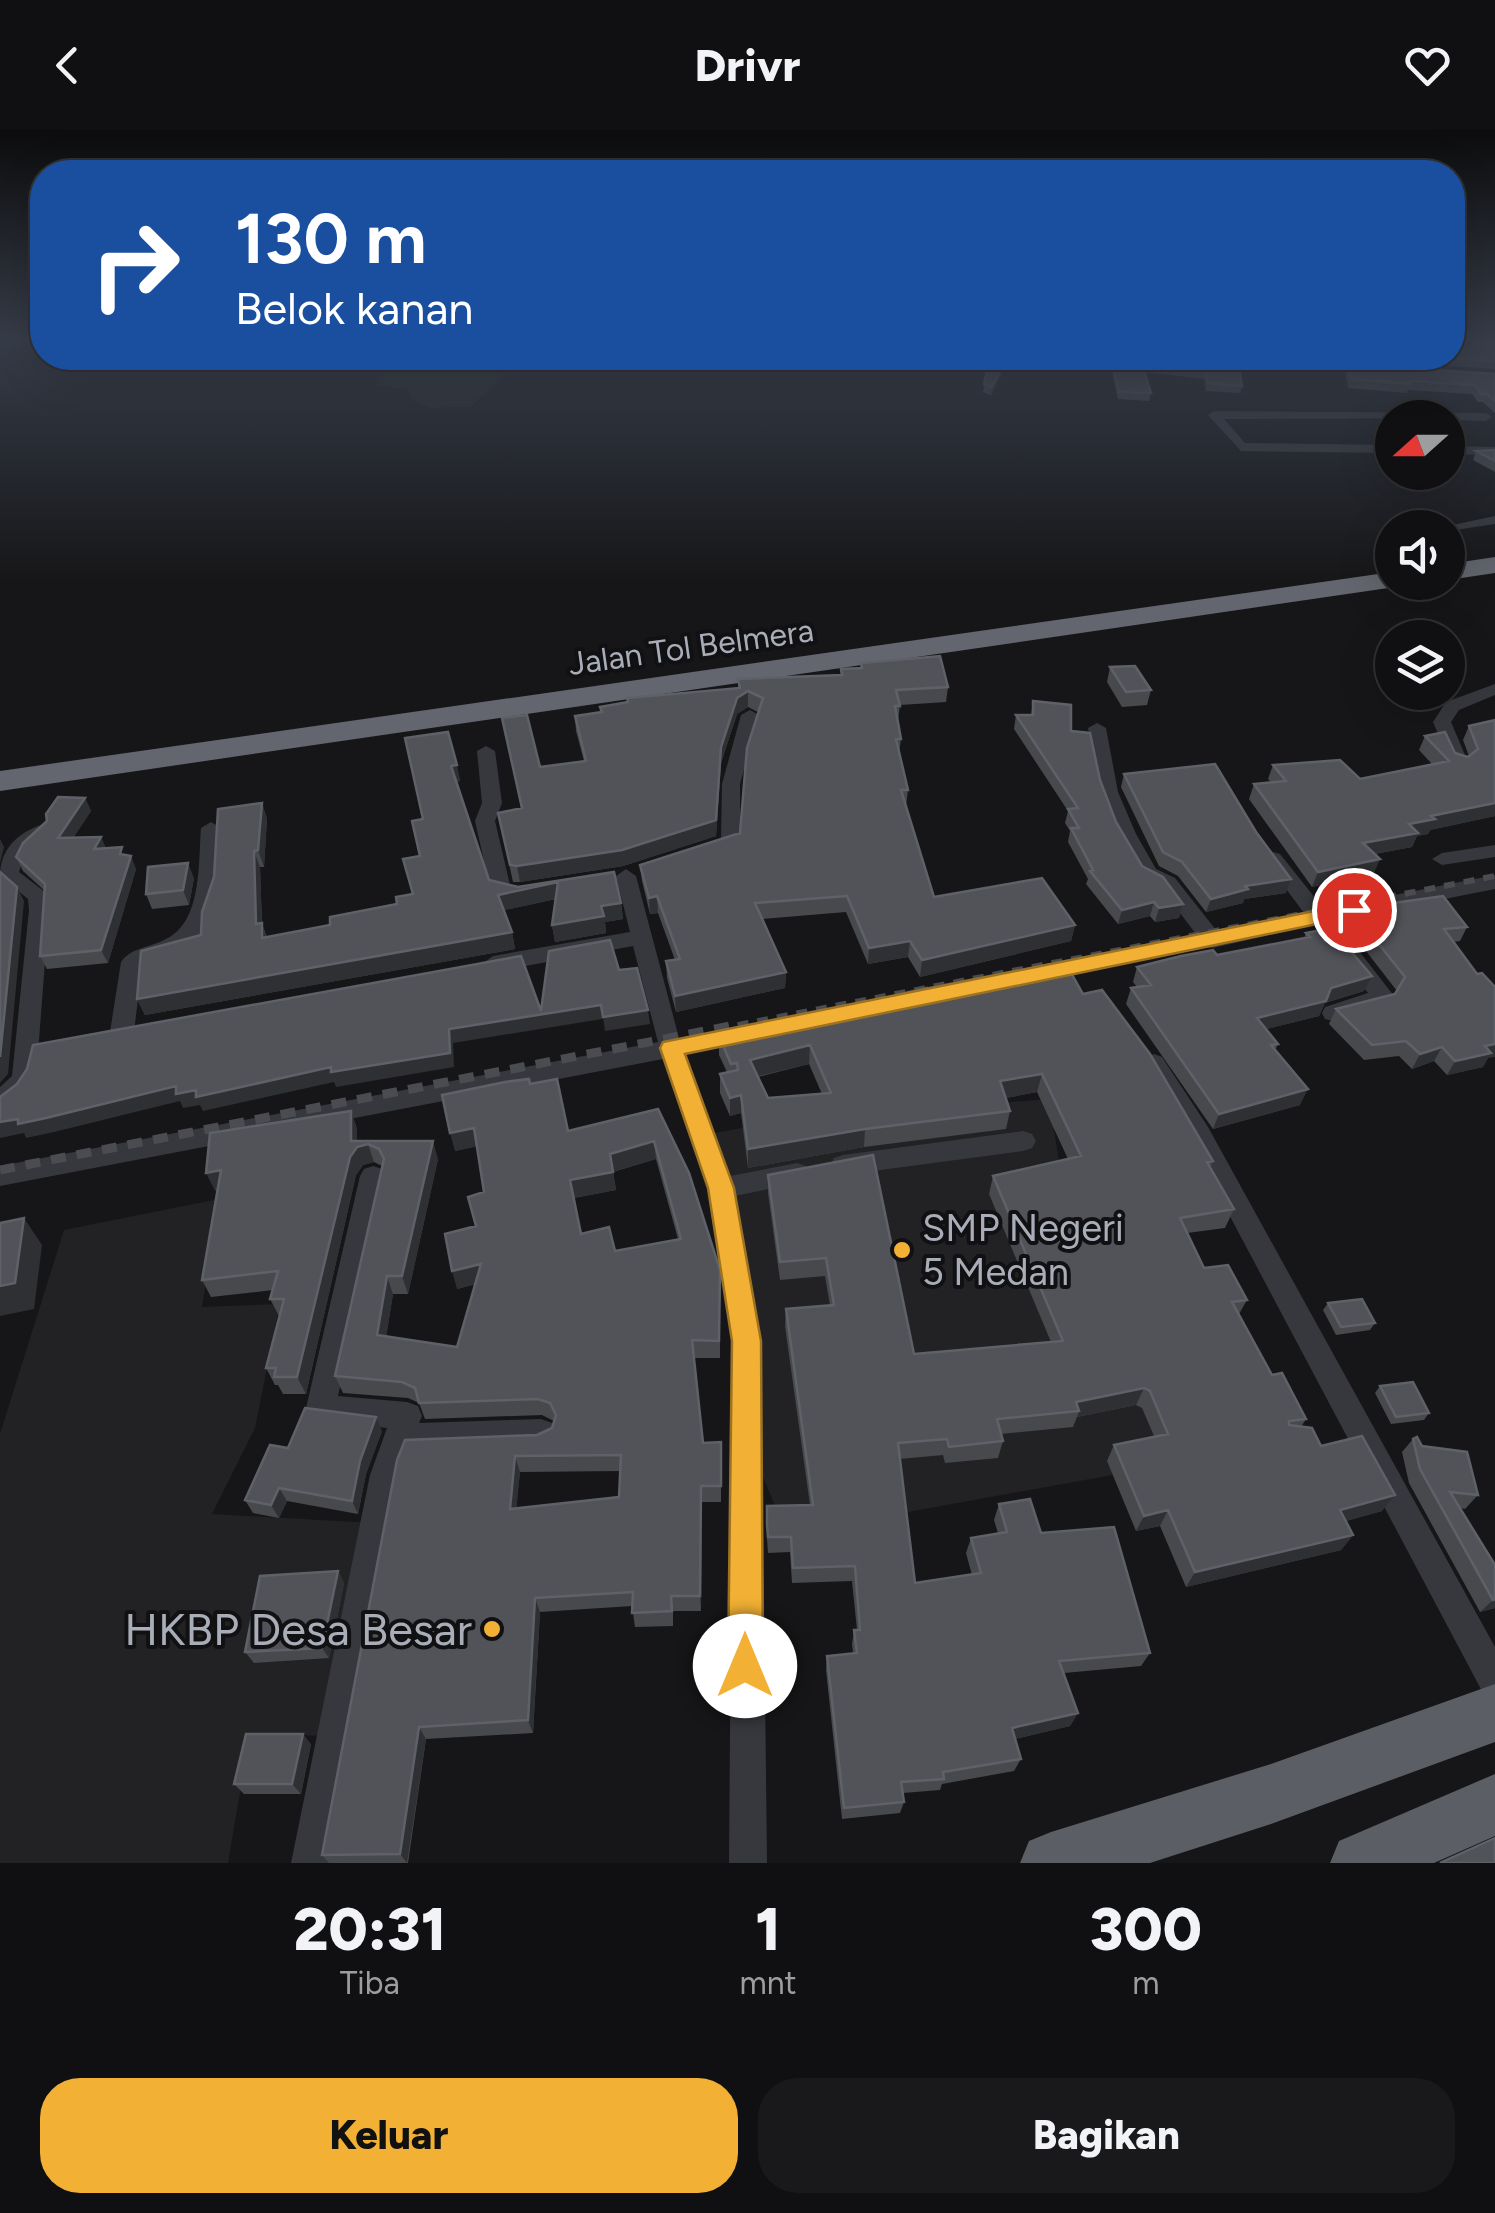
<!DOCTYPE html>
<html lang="id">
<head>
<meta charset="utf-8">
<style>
  body { margin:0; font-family:Figtree,sans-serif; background:#19191b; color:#f1f3f6; height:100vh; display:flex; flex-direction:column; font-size:38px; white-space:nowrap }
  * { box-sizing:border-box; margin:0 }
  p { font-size:32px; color:#9c9d9f }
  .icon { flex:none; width:55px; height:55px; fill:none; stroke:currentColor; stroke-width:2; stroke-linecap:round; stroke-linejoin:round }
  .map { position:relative; height:1733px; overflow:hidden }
  .details { display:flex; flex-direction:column; background:#101012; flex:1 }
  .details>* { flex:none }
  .hud { position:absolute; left:30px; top:30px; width:1435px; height:210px; border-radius:40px; box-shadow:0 10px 40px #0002,0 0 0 2px #303032; background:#1a4fa0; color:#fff; overflow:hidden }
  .needle { width:65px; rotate:249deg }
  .tools { position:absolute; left:1375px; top:270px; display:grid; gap:20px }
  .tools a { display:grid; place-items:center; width:90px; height:90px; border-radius:50%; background:#101012; box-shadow:0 10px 40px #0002,0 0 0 2px #303032; font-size:50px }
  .pin { position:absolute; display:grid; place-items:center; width:85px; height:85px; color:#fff; margin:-42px; border:5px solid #fff; border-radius:50%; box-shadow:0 2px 10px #0007 }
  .me { position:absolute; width:110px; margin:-55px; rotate:0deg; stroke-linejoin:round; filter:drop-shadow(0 0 8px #0008) }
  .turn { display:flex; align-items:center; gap:35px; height:210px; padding:0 40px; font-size:45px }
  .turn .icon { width:130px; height:130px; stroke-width:2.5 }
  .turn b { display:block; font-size:70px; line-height:85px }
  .eta { display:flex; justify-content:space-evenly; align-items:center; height:170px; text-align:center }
  .eta b { font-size:60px; font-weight:800; line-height:70px }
  .cta { display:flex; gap:20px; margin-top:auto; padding:20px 40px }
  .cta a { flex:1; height:115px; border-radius:40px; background:#f2b134; color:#111; font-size:40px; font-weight:800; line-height:115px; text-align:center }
  .cta a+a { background:#19191b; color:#f1f3f6 }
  header { display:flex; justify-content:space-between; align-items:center; height:130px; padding:0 40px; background:#101012; font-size:45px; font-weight:800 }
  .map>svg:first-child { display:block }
  .built { fill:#222225 }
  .green { fill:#1e261f }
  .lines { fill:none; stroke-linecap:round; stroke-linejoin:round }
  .minor { fill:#37383d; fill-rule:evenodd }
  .trunk { fill:#5b5e65; fill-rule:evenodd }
  .motorway { fill:#63666e; fill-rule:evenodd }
  .rail-far1 { stroke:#4a4c52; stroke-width:6; stroke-dasharray:11 9; stroke-linecap:butt }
  .rail { stroke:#4a4c52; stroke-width:9; stroke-dasharray:15 11; stroke-linecap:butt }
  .wall { fill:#47494d; fill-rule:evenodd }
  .shaded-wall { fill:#2f3033 }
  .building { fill:#525359; stroke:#5f6168; stroke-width:2.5; fill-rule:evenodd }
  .route { fill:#f2b134; stroke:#9d7322; stroke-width:2.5 }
  .poi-dot { fill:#f2b134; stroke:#111113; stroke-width:4 }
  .labels { text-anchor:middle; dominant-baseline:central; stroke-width:8; stroke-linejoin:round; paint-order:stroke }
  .far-street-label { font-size:32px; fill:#a8adb8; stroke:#111113 }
  .poi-label { font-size:38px; fill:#a8adb8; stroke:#111113; text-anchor:start }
  .near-poi-label { font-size:45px; fill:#a8adb8; stroke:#111113; text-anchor:end }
</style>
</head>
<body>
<header><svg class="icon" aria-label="back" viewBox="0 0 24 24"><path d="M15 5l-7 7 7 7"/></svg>Drivr<svg class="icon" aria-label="heart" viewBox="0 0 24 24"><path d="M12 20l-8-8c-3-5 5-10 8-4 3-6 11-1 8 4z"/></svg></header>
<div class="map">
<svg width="1495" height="1733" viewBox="0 0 1495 1733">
  <rect width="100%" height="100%" fill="#161618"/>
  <path class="built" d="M1049,969L1062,1049L1211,1327L787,1404L754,1326L715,1003L779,991Z
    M219,1069L202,1177L280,1174L255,1298L212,1384L372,1393L327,1606L250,1604L228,1733H0V1304L64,1100Z"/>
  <path class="green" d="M209,228H511L500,249L471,277L431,278L411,269L409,260L377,255L384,240L197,242Z"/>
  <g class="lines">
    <path class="minor" d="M1045,228H1093L1100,231L1094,234Z
      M1242,228L1377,234L1383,237L1377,240L1248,231Z
      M1214,281L1486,283L1492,287L1486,291L1448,290V288L1224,289L1245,313L1392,315V323L1241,321L1208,285Z
      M1448,316L1495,317V325L1448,324Z
      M1495,386V394L1455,400L1448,396Z
      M1495,554V565L1459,580L1451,592L1468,632L1459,638L1452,636L1433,592L1446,572Z
      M750,580L759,585L740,654V713L718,725H704L701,721L721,709L722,654L741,585Z
      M1097,593L1106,598L1118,662L1136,704L1156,739L1175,748L1216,800L1304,783L1263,728L1273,722L1280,724L1324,779L1495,745V759L1333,791L1338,798L1327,805L1313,795L1213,818L1207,817L901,878L893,876L890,870L901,862L1196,804L1161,758L1141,748L1116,704L1100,662L1088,598Z
      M486,616L495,621L502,673L495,691L510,755L531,757L534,762L531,767L505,769L490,758L475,691L482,673L477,621Z
      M211,692L221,698C218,735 223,794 187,817C173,826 156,828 142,836L134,902L130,908H114L110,902L121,832C131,818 147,818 162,811C203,795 198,734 201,698Z
      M41,695L51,701L25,723L19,742L45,762L49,780L36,949L9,979L0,981V957L12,946L29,780L28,769L0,746C0,720 17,703 41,695Z
      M1495,715V727L1442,735L1432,729L1442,723Z
      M626,739L636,746L679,908L748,896L756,898L760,904L756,910L748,912L685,924L730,1046L797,1033L806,1036L810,1043L806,1050L797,1053L735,1066L761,1211L767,1733H729L733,1211L708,1058L663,929L0,1056V1036L658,912L633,816L493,842L482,834L493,826L630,802L616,746Z
      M1351,819L1359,821L1394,866L1391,872L1333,891L1325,889L1322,883L1325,877L1368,863L1340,826Z
      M1154,924L1162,927L1208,997L1495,1517V1568L1483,1563L1190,1011L1142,933L1146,927Z
      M1023,1001L1032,1004L1036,1011L1032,1018L1023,1021L843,1045L834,1042L830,1035L834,1028L843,1025Z
      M373,1036L382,1039L386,1046L338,1266L407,1272L418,1276L422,1286L419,1293L541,1289L552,1293L556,1303L552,1313L541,1317L409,1322L400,1345L329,1733H291L370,1345L387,1298L310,1288L306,1278L360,1046L364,1039Z"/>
    <path class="trunk" d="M1495,1554V1612L1271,1694L1150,1733H1020L1029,1711L1051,1702L1271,1634Z
      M1495,1644V1706L1434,1733H1330L1339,1711Z"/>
    <path class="motorway" d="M1495,427V443L1448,450V434Z
      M1392,442V452H1404L1402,456L0,661V641Z"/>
    <path class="rail-far1" d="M718,899L1495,746"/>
    <path class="rail" d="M0,1040L730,896"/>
  </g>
  <path class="wall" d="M1488,211H1495V239L1333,228H1452L1484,214Z
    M1010,228L991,265L983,262L984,254Z
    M1099,228H1237L1242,256L1240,263L1206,261L1204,249L1144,242L1151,263L1149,271L1118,269L1109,228Z
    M1347,234L1495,244V283L1483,272H1478L1472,264L1408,260L1407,263L1348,258L1345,242Z
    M1495,320V342L1473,330L1476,321Z
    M861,533L948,557L946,572L900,575L898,591L901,609L899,624L908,660L906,676L934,767L1075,795L1071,811L920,847L908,827L868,834L846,782L762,789L786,842L785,858L676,882L667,848L666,831L675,830L658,783L650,784L642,751L640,735L740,703L758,582L748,577L737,584L721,633L716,706L623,736L520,752H513L498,683L521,678L502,588L540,637L584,631L576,601L575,586L600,583V577L738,558V549L841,545V539L860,538Z
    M1110,537L1151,560L1147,575L1122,577L1107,552Z
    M1033,571L1071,601L1100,650L1116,692L1142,736L1183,774L1179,788L1155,792L1150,786L1118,794L1086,754L1088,749L1068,712L1070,701L1065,693L1068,681L1014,599L1016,585H1031Z
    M1495,590V686L1430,700L1428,704L1417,706L1412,717L1375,724L1374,743L1312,757L1249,669L1254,654L1271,652L1268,649L1273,635L1360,649L1432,634L1419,620L1425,606L1455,623L1468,627L1469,626L1463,610L1469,596Z
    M448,602L460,651L456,652L489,750L518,757L614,742L621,773L623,789L605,792L606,803L555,812L552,795L556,769L504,780L512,802L515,819L145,885L137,869L141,821L201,805L202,782L214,747L218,679L262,673L267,689L264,737H260L262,794L267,807L330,795V787L397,774L396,767L412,764L403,729L420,726L412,691L423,689L405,608Z
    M1124,644L1286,763L1244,769L1243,773L1206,782L1178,746L1159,736L1121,657Z
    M85,668L91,681L73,708L125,725L136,739L108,833L47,839L40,826L45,761L23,741L16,727Z
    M194,748L189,775L152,779L146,764Z
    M1351,779L1467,797L1460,811L1453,812L1488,928L1483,937L1447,945L1434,931L1412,939L1399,926L1364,930L1329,894L1336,879L1395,864L1397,861L1345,794Z
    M1306,803L1364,861L1325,873L1319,886L1266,899L1278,914L1275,920L1300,975L1213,999L1126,874L1131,858L1137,857L1133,852L1137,837L1217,825L1304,808Z
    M1083,864L1213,1031L1210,1037L1234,1079L1225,1098L1187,1103L1204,1138L1247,1170L1239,1184L1272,1245L1306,1289L1301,1297L1382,1381L1346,1391L1353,1405L1341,1420L1186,1457L1160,1396L1136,1401L1107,1331L1114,1315L1154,1306L1142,1278L1136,1275L1077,1287L1073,1297L1001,1304L1003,1311L998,1328L945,1333L943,1325L900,1329L915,1453L972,1445L966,1423L971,1408L998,1403L994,1390L999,1374L1041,1403L1150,1523L1141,1536L1064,1543L1078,1583L1070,1596L1015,1609L1021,1629L1014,1641L942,1654L940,1660L903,1663L904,1672L900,1683L842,1689L826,1540L827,1526L853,1523L852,1514L854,1500H857L852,1451L792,1453L790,1422L768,1423L767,1409V1376L810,1375L785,1196L786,1179L830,1175L825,1146L780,1150L768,1063V1045L914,1224L1051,1212L989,1064L993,1046L1068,1029L1037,962L1006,968L1010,981L1006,999L864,1017L748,1038L741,983L730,986L720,963V944L727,942L719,925V906L823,885L935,870ZM809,934L822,964L768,968L758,947Z
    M530,954L568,1001L658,979L720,1157V1228H694L703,1313L721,1312V1372H702L701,1481H673V1496L635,1497L632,1476L540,1482L533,1603L426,1609L408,1733H329L322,1725L397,1330L537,1305L552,1298L554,1291L542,1285L425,1289L419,1273L408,1268L343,1263L335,1246L382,1036L374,1032L363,1035L356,1045L306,1264H283L278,1255H275L266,1238L279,1186L270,1169L273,1160L211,1167L202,1150L217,1060L215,1061L351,981L357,999V1011L438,1029L408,1164H393L386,1207L457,1217L475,1154L457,1159L484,1062L477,1016L455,1021ZM656,1029L678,1109L615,1121L581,1104L574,1068L616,1060L613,1042ZM621,1341L619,1367L516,1378L520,1342Z
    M1328,1173L1375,1193L1370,1200L1336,1205L1323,1180Z
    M1380,1256L1429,1283L1424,1290L1391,1294L1375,1263Z
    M382,1301L366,1344L358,1384L287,1371L279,1388L253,1383L245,1370L288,1318Z
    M1413,1309L1478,1365L1465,1379L1460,1378L1495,1435V1478L1480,1482L1409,1353L1402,1322Z
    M338,1441L344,1453L329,1528L254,1533L245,1522Z
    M311,1614L301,1664H244L234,1654Z"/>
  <path class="shaded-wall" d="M1007,228H1010L991,265L992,257Z
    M748,561V577L737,584L721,633L716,706L623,736L520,752L517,736L721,617L737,568Z
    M457,635L460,651L454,652L451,636Z
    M85,668L91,681L64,721L58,708Z
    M262,673L267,689L264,737L258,720Z
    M1495,673V686L1430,700L1428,704L1417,706L1412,717L1357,727L1363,713L1431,686Z
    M101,707L107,720L94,719Z
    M0,709L4,717L0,733Z
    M254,721L260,737L262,794L267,810L268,825L256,794Z
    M131,726L136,739L108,833L101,820Z
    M1380,729L1374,743L1312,757L1318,742Z
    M188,733L194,748L189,775L183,760Z
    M1291,749L1286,763L1244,769L1243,773L1206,782L1211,769L1245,756Z
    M558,752L560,768L501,781L498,765Z
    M17,757L24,771L8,944L0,953V927Z
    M657,766L658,783L650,784L649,768Z
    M1154,772L1150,786L1118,794L1122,780Z
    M621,773L623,789L605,792L606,803L555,812L552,795L601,776Z
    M1183,774L1179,788L1155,792L1159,778Z
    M1075,795L1071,811L920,847L922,830Z
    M512,802L515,819L145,885L137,869Z
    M910,811L908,827L868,834L869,818Z
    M786,842L785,858L676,882L675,866Z
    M1372,846L1364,861L1325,873L1319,886L1251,903L1257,888L1331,858Z
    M601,875L602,889L453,913L454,937L336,957L334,952L203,981L200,975L183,978L180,971L54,1002L26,1008L24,1003L0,1008V992L449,899Z
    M648,880L650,894L605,901L603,887Z
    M1495,914V927L1488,928L1483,937L1447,945L1455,931L1485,916Z
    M810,915L809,934L750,948V930Z
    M1442,917L1434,931L1412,939L1420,924Z
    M1042,944L1037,962L996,970L1000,951Z
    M1308,959L1300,975L1213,999L1219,984Z
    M741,965V983L730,986V968Z
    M351,981L357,999V1017L368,1014L374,1032L363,1035L356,1045L306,1264L297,1247L351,1011Z
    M474,998L479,1016L455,1021L450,1003Z
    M865,999L864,1017L748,1038V1019Z
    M433,1011L438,1029L408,1164L402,1146Z
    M654,1011L656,1029L612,1042L610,1024Z
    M221,1040L229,1058L215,1061L206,1043Z
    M613,1042L616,1060L573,1068L570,1050Z
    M24,1088L42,1115L34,1179L0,1186V1156Z
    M481,1134L485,1152L457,1159L452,1141Z
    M387,1146L393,1164L384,1222L377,1205Z
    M1144,1258L1136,1275L1077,1287L1079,1281L1076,1272Z
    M376,1287L382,1301L366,1344L358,1384L352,1371L360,1331Z
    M515,1326L520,1342L515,1394L510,1379Z
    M701,1356L702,1372L701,1481L700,1466Z
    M279,1358L287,1371L279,1388L271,1375Z
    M1395,1365L1382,1381L1328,1396L1340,1380Z
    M1168,1380L1160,1396L1136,1401L1144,1386Z
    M1353,1405L1341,1420L1186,1457L1195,1442Z
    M338,1441L344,1453L329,1528L322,1518Z
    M535,1468L540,1482L533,1603L528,1590Z
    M1495,1469V1478L1480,1482L1493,1470Z
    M1078,1583L1070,1596L1006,1611L1012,1598Z
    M419,1597L426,1609L407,1733L400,1724Z
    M303,1604L311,1614L301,1664L292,1654Z"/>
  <path class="building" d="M1452,211H1479L1484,214L1489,211H1495V231L1447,228H1452Z
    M990,228H1007L992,257L984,254Z
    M1111,228H1237L1242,256L1208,253L1206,242L1142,234L1151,263L1119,262Z
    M1347,234L1495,244V271L1487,264H1481L1475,255L1409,251L1410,254L1351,249Z
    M1495,320V331L1476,321Z
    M940,526L948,557L896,560L900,576H895L901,609H896L908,660H901L934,767L1042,748L1075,795L922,830L910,811L869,818L847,766L755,773L786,842L675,866L666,831L680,829L657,766L649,768L640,735L740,703L747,618L763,568L748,561L737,568L721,617L716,690L622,720L517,736L510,735L498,683L522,678L502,588L527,585L540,637L586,631L575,586L602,582L600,577L628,572L627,568L740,558L738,549L842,545L841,539L862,538L861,533Z
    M1135,536L1151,560L1126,562L1110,537Z
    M1033,571L1071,575V601L1090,603L1100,650L1116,692L1142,736L1163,747L1183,774L1159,778L1154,772L1122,780L1090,741L1093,740L1071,698H1079L1068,679L1078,678L1016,585H1033Z
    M1495,590V673L1431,686L1435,689L1409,694L1418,703L1363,713L1380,729L1318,742L1254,654L1286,651L1273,635L1340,630L1360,649L1449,631L1425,606L1445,602L1455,623L1468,627L1478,619L1469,596Z
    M448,602L457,635L451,636L489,750L518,757L614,742L621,773L601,776L604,786L552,795L558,752L498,765L512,802L137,869L141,821L201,805L202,782L214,747L218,679L262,673L258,720L254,721L256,794L262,793V808L330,795V787L397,774L396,767L413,764L403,729L420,726L412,691L423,689L405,608Z
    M1215,634L1256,702L1291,749L1245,756L1248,759L1211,769L1182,732L1163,722L1124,644Z
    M58,667L85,668L58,708L101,707L94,719L122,717L120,724L131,726L101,820L40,826L45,754L16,727L23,713L47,691L46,684Z
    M188,733L183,760L146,764L148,737Z
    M0,742L17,757L0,927Z
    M1443,766L1467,797L1444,799L1477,844L1482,843L1495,857V914L1485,916L1491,923L1455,931L1442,917L1420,924L1406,911L1372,915L1336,879L1395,864L1405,847L1351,779Z
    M1331,798L1372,846L1331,858L1326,871L1257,888L1278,914L1271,915L1308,959L1219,984L1131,858L1151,855L1137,837L1181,826L1213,820L1217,825L1310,807L1306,803Z
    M610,810L619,840L637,838L648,880L603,887L601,875L449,899L450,923L331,942V937L196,967V960L176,964V956L46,988L18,994V989L0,992V967L17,954L27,939L33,915L521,826L541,881L549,821Z
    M1070,841L1083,864L1102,860L1150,924L1213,1031L1207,1032L1234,1079L1180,1088L1204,1138L1228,1135L1247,1170L1232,1172L1272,1245L1282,1243L1306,1289L1289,1291V1295L1312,1298L1321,1316L1362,1306L1395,1365L1340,1380L1353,1405L1195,1442L1168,1380L1144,1386L1114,1315L1168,1304L1150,1261L1144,1258L1076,1272L1079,1281L997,1289L1003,1311L949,1317L947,1309L898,1313L915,1453L981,1443L971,1408L1007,1402L999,1374L1030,1369L1041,1403L1114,1397L1150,1523L1059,1531L1078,1583L1012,1598L1021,1629L943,1642L944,1649L901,1652L904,1672L844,1678L827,1526L857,1523L854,1500H860L855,1436L793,1438L791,1407H768L767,1394V1376L813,1375L786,1179L834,1175L826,1128L780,1132L768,1045L873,1025L914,1224L1063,1211L993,1046L1081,1026L1042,944L1000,951L1010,981L865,999L748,1019L741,965L730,968L720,944L738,940L737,933L731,934L719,906L821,881L823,885L927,858L935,870ZM810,915L831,963L768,968L750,930Z
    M529,949L530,954L557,949L568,1001L658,979L689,1043L720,1140L719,1211L692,1210L703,1313L721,1312V1356H701L700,1466H671L672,1481L632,1483L633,1462L535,1468L528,1590L419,1597L400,1724L322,1725L397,1330L405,1310L537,1305L552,1298L556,1285L550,1273L538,1269L419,1273L415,1258L402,1252L335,1246L384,1029L379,1019L368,1014L357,1017L350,1027L297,1247H274L276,1238H266L284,1169H270L278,1141L202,1150L221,1040L206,1043L210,1003L351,981V1011H433L402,1146H387L377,1205L457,1217L481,1134L452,1141L445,1104L476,1096L468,1067L484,1062L474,998L450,1003L442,965L505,952ZM654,1011L681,1109L615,1121L609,1097L581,1104L570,1050L613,1042L610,1024ZM621,1325L619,1367L510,1379L515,1326Z
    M24,1088L15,1153L0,1156V1093Z
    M1362,1169L1375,1193L1341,1197L1328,1173Z
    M1413,1252L1429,1283L1396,1287L1380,1256Z
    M305,1278L376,1287L360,1331L352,1371L279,1358L271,1375L245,1370L270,1315L288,1318Z
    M1417,1307L1422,1316L1467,1322L1478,1365L1450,1362L1495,1435V1469L1493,1470L1420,1339L1413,1309Z
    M338,1441L322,1518L245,1522L260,1446Z
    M246,1604H303L292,1654H234Z
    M1495,1708V1733H1440Z"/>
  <linearGradient id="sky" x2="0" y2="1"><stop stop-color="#0c0c0d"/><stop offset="0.46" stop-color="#363c48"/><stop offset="1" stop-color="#363c48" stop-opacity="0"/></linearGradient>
  <rect width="1495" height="454" fill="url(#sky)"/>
  <path class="route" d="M1354,773L1364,780L1361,785L685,924L734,1058L761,1211L763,1536L757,1549L745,1554L733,1549L728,1536L732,1211L708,1058L660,918L663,912Z"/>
  <g class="poi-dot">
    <circle cx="902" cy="1120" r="10"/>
    <circle cx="492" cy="1499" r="10"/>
  </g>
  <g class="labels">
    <g class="far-street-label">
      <text transform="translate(691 517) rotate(-8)">Jalan Tol Belmera</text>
    </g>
    <g class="poi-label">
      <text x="922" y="1098">SMP Negeri<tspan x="922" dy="44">5 Medan</tspan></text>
    </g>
    <g class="near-poi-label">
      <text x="472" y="1499">HKBP Desa Besar</text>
    </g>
  </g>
</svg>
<div class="tools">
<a><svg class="needle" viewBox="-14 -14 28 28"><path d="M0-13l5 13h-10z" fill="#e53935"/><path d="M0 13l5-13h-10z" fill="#9c9d9f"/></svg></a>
<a><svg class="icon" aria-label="sound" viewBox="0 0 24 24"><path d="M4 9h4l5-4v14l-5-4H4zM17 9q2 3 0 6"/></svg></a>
<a><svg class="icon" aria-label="layers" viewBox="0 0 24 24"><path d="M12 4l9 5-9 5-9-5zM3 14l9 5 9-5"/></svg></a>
</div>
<div class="pin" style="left:1354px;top:780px;background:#d93025"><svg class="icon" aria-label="arrive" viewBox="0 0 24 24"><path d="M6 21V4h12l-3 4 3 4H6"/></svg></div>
<svg class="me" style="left:745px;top:1536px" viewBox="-20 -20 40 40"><circle r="19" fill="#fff"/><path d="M0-13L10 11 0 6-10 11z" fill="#f2b134"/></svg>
<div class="hud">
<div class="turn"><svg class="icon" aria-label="right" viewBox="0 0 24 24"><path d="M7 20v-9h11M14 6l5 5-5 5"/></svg><div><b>130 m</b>Belok kanan</div></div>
</div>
</div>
<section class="details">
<div class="eta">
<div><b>20:31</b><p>Tiba</p></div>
<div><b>1</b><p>mnt</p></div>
<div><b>300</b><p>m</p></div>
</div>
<div class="cta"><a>Keluar</a><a>Bagikan</a></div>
</section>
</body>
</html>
